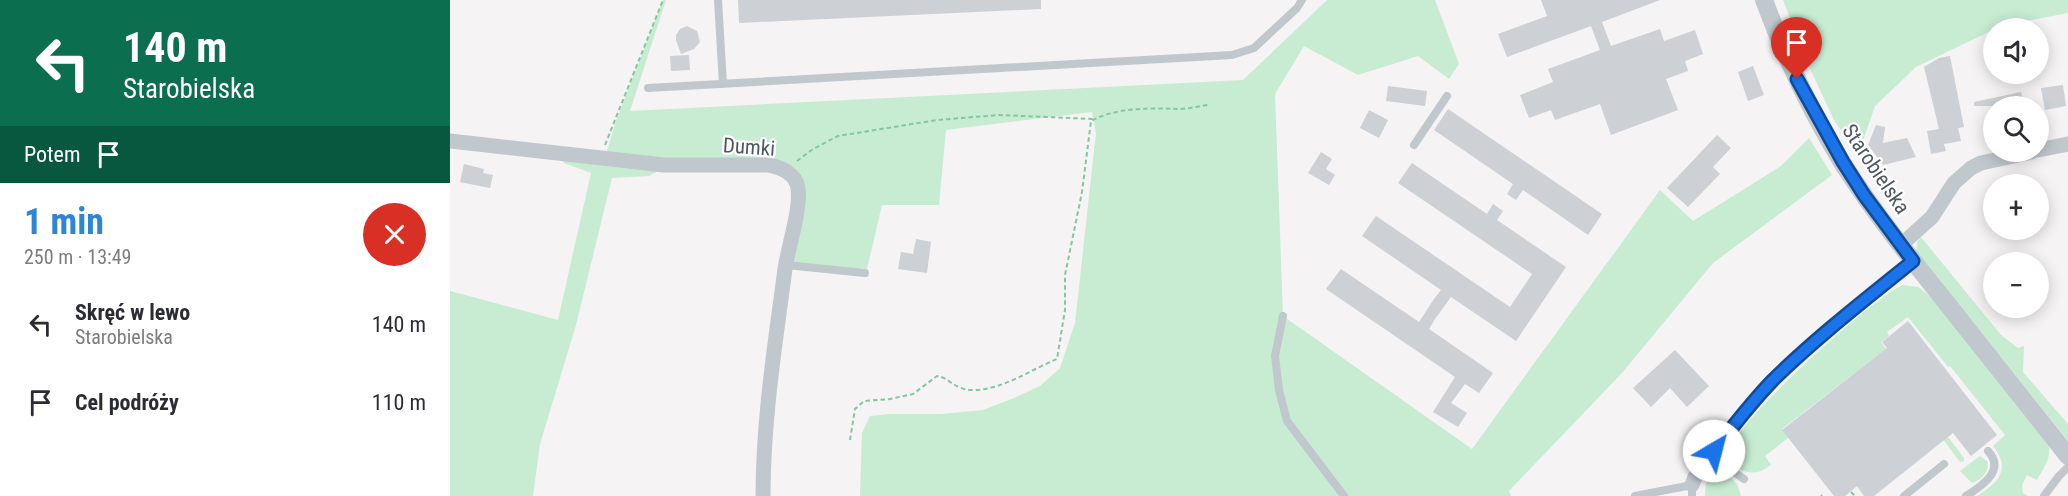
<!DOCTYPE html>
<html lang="pl">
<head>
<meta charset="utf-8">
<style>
  body { margin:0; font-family:"Roboto Condensed",sans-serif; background:#f7f7f7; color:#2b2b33; height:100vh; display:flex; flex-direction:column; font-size:22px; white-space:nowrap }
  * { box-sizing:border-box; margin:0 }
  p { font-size:20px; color:#7c7c81 }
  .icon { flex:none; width:33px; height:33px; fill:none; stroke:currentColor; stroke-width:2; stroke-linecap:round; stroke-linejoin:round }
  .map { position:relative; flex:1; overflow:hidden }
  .drawer { display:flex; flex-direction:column; background:#fff; width:450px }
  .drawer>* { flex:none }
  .hud { background:#0b6e4f; color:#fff; overflow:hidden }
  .fabs { position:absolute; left:1533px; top:18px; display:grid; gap:12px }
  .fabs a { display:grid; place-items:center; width:66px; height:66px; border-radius:50%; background:#fff; box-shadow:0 3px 15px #0003; font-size:30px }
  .pin { position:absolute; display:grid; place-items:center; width:51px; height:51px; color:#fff; margin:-62px -26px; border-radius:50% 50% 50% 0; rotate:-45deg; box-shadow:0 0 6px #0007 }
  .pin .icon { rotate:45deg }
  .me { position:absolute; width:66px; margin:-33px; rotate:37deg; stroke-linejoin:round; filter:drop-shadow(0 0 4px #0008) }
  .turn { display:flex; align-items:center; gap:21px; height:126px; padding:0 24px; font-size:27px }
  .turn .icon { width:78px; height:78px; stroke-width:2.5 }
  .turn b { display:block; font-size:42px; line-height:51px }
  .then { display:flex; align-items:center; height:57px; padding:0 24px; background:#0003; gap:12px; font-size:22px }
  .round { display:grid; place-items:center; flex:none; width:63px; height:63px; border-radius:32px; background:#f7f7f7 }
  .headline { display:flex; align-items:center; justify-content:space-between; height:102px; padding:0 24px }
  h1 { font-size:36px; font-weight:700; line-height:45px; color:#2d85d4 }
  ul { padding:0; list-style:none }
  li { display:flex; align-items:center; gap:18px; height:78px; padding:0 24px }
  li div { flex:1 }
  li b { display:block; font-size:22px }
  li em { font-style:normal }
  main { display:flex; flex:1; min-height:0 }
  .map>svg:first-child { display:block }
  .green { fill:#c7ecd2 }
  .building { fill:#cdd0d4 }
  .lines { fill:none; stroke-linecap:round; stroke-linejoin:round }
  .path { stroke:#82c89f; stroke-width:2; stroke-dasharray:4.5 3; stroke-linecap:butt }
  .service { stroke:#c0c8cd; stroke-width:8 }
  .minor { stroke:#c0c8cd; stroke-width:15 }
  .tertiary { stroke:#c0c8cd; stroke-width:18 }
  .route-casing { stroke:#114b97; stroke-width:15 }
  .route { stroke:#1a73e8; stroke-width:10 }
  .labels { text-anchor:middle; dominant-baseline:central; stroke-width:4.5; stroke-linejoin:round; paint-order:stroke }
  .street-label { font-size:21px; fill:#4c575e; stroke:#fff }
</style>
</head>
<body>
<main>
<section class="drawer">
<div class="hud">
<div class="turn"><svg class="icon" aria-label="left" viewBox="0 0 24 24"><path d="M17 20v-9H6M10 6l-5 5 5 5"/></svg><div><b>140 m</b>Starobielska</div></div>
<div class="then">Potem<svg class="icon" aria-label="arrive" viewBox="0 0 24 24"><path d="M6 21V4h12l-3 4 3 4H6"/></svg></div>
</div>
<div class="headline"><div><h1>1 min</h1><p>250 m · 13:49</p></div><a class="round" style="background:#d93025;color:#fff"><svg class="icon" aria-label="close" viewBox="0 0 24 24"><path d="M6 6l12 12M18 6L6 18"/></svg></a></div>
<ul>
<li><svg class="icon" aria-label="left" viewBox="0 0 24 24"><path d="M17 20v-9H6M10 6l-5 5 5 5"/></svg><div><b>Skręć w lewo</b><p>Starobielska</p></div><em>140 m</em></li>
<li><svg class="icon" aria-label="arrive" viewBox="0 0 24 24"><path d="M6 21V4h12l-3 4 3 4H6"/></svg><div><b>Cel podróży</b></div><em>110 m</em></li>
</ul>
</section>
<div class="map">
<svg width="1618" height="496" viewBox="0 0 1618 496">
  <rect width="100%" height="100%" fill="#f5f3f3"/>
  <path class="green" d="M213,0H216L180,111L793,80L877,0H985L1009,64L999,79L968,56L908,75L854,46L825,94L833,316L1022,449L1210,190L1243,221L1331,166L1359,138L1382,175L1263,263L1172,373L1059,491L1061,496H410L412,433L420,416L440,414H491L533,410L564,398L590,386L610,368L625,323L646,133L642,112L496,130L489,205H432L417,269L343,263L344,173L216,162L156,154L166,121Z
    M1333,0H1618V13L1551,26L1466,67L1425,106L1408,155L1384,120L1357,62Z
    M111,158L210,170L199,176L162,178L126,325L90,444L83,496H0V291L108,320L141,173L114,163Z
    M1471,237L1551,335L1568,348L1574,346L1573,372L1618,424V441L1466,251L1467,242Z
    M1453,285L1468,287L1481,297L1599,446C1601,459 1593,469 1587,480L1577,475L1572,485L1573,493L1578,496H1527C1550,482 1561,468 1543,446L1555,435L1500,366L1498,367L1458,317L1437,332L1439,336L1431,342L1445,361L1427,356L1332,429L1338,438L1315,456L1321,465C1310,474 1299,475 1288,468L1290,464C1285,459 1282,451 1284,443C1293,416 1425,296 1453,285Z
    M1482,425H1489L1514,458V461L1510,462Z
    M1530,456L1537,461C1540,472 1532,479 1522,483L1510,471Z
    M1265,471L1273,473L1277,479L1280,476L1288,486L1291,496H1255L1256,484Z"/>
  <path class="building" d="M288,0H591V9L289,23Z
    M1091,0H1210L1152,22L1161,46L1210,29L1214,41L1245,30L1253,54L1235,61L1238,71L1216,79L1228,110L1161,135L1150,104L1105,120L1101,110L1079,118L1070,95L1103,82L1098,69L1150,50L1141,26L1057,57L1048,34L1097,16Z
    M237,26L247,31L250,42L244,49L231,54L226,40V35L230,29Z
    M239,55L240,70L221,71L220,56Z
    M1500,56L1514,127L1508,128L1511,141L1494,144L1496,151L1481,154L1477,131L1489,129L1474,67L1489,58Z
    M1303,66L1314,95L1298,101L1288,72Z
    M1613,85L1616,106L1595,110L1591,88Z
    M938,86L977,91L975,106L936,101Z
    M1571,92L1575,106H1524V102Z
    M998,109L1152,214L1138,235L1073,190L1066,200L1057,194L1063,184L984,130Z
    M919,110L938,120L929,138L910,128Z
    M1426,125L1435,127L1433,143L1457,138L1466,157L1433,165L1418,145Z
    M1267,135L1281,148L1263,167L1270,174L1238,207L1217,188Z
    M871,152L882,159L876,169L885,175L879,185L858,173Z
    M962,163L1037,214L1043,204L1053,211L1047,220L1116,267L1066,341L1001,297L985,319L979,329L1043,373L1029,393L1015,384L1001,403L1017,413L1008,427L983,412L1005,377L876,289L891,269L969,322L984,299L991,290L912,236L926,216L1060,307L1082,274L948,183Z
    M14,164L34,169L33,173L43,175L40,188L10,182Z
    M466,239L481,242L477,273L448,269L451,252L463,254Z
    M1458,321L1547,435L1521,456L1503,433L1424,496H1414L1407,486L1395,496H1384L1332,430L1437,348L1432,342Z
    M1225,350L1259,386L1237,407L1220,388L1201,407L1183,388Z"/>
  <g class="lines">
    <path class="path" d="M155,145L213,0
      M347,161L363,149L388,136L487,120L549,115L644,119
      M400,440L405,409L414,401L440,399L463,394L487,376C498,377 504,389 521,390C551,391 580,370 607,359L615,310V275L632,192L641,121C667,107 700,108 729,109C738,109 748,106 758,105
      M1401,492L1405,496
      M1371,495L1372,496"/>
    <path class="service" d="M268,0L273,84
      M198,88L782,55L804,48L847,8L852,0
      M964,145L997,96
      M336,265L415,273
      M833,316L825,356L829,390L837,421L894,496
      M1264,451L1284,472L1294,479
      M1185,496L1242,485V496
      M1454,496L1494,464
      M1516,496C1532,486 1556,470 1538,451
      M1594,496L1609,476L1618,467"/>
    <path class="minor" d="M0,141L214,165H318C331,167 346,174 348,188C351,210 338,247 335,269C325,345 313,420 313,496
      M1588,150L1618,144
      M1451,245L1482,217L1504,183L1521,168L1531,163L1582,152
      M1242,485L1245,477C1270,443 1294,410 1323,380C1367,337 1415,299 1463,261"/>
    <path class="tertiary" d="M1314,0C1335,57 1361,112 1393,164C1425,214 1462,260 1499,306C1539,356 1578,406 1618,456"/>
  </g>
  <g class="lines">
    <defs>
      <path id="route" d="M1264,451C1283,426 1302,402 1323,380C1367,337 1416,299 1463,261L1414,195L1393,162L1347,79"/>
    </defs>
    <use href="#route" class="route-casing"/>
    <use href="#route" class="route"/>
  </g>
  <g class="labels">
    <g class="street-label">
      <text transform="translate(299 147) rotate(4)">Dumki</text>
      <text transform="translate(1426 169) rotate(56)">Starobielska</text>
    </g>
  </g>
</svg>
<div class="fabs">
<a><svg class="icon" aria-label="sound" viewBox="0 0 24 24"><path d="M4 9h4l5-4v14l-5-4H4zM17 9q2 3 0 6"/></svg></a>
<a><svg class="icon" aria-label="search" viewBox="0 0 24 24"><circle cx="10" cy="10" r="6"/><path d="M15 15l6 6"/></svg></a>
<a>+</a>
<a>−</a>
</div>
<div class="pin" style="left:1347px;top:79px;background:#d93025"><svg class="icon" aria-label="arrive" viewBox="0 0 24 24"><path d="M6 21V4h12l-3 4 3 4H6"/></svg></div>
<svg class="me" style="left:1264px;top:451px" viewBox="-20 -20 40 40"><circle r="19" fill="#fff"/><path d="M0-13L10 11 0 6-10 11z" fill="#1a73e8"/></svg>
</div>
</main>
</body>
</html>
